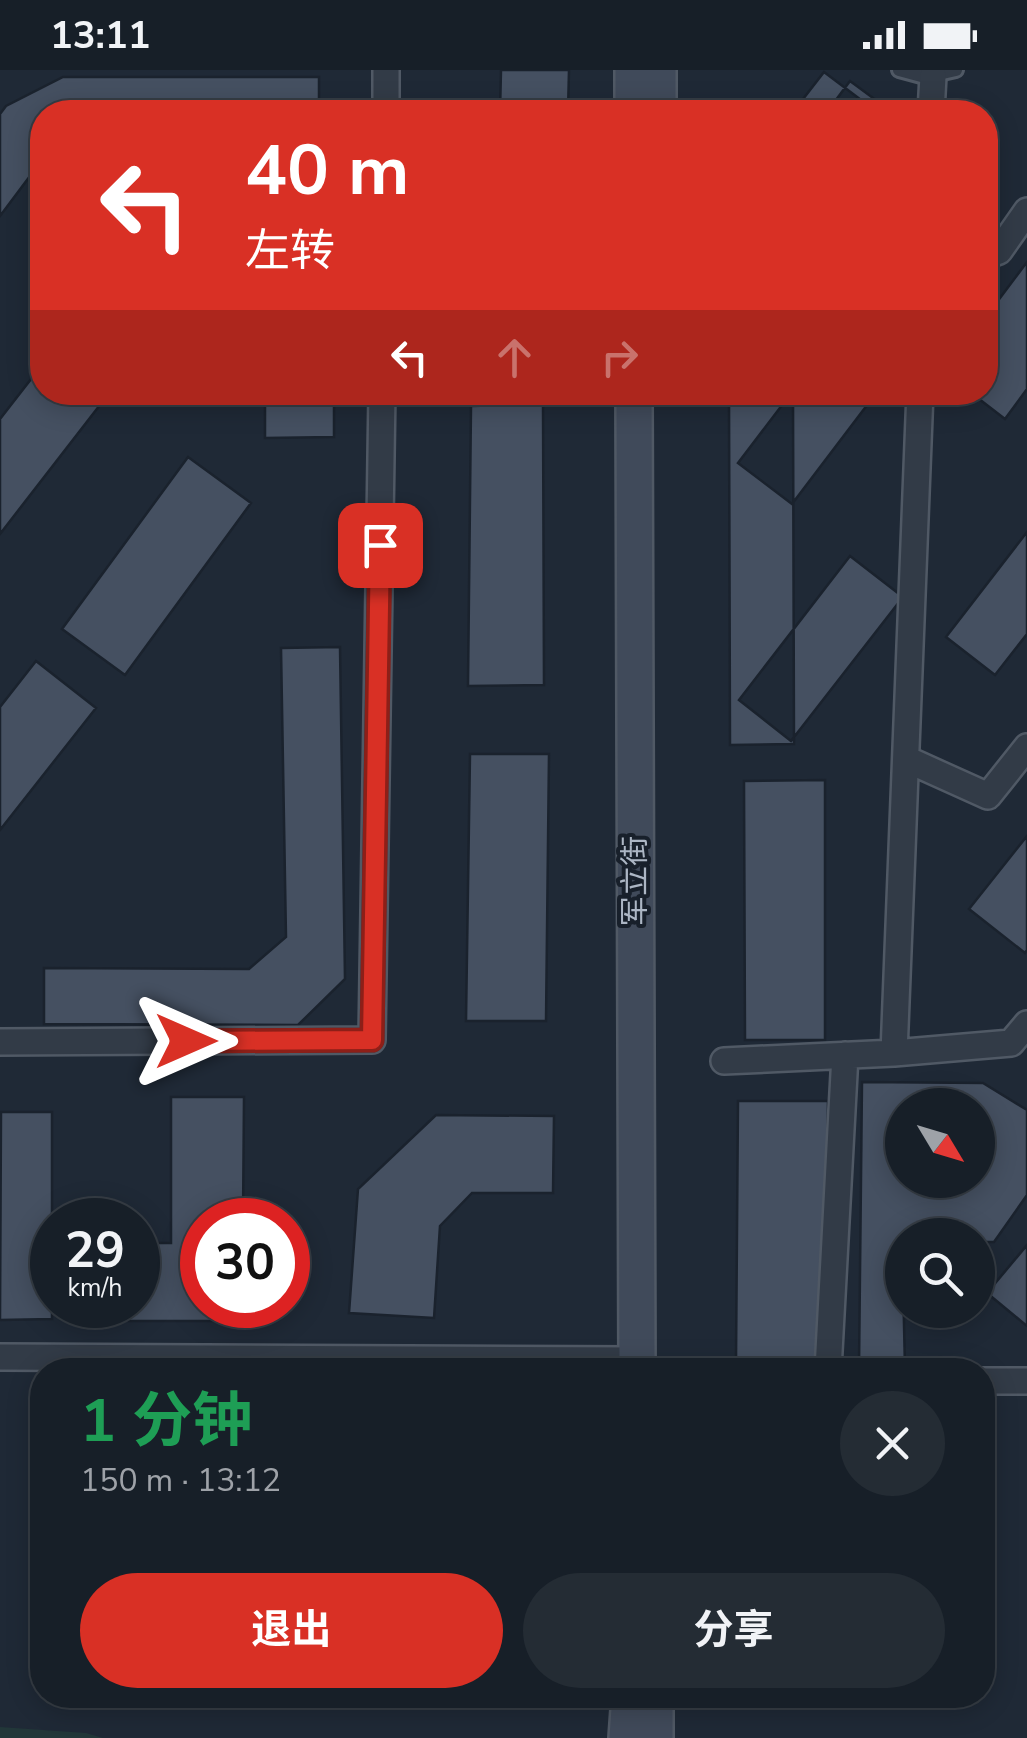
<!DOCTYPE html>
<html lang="zh">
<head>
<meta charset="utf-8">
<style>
  body { margin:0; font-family:"Nunito Sans","Noto Sans SC",sans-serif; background:#242c34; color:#f1f3f6; height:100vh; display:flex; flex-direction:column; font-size:38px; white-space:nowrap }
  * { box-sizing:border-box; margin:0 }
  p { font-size:32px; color:#9ea2a8 }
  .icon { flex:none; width:55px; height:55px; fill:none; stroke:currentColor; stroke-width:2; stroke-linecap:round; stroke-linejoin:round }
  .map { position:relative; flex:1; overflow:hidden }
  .sheet { position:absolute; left:30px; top:1288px; width:965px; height:350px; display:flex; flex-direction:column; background:#171f28; border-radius:40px; box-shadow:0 5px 25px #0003,0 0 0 2px #363d45 }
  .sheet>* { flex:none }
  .banner { position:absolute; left:30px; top:30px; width:968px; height:305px; border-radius:40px; box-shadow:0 5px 25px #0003,0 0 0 2px #363d45; background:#d93025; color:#fff; overflow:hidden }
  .needle { width:65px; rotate:128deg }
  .buttons { position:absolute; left:885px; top:1018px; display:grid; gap:20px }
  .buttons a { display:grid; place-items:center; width:110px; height:110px; border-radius:50%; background:#171f28; box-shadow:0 5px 25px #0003,0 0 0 2px #363d45; font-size:50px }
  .speed { position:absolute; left:30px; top:1128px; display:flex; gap:20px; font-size:50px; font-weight:700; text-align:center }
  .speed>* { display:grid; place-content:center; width:130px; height:130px; border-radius:50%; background:#171f28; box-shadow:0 5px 25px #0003,0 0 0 2px #363d45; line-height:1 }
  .speed small { font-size:25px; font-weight:400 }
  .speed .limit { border:15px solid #d22; background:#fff; color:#111 }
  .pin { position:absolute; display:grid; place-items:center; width:85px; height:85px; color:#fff; margin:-42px; border-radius:20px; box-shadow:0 5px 15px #0006 }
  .me { position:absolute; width:110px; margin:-55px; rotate:90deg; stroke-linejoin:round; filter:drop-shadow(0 0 8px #0008) }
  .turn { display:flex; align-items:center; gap:35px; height:210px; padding:0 50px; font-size:45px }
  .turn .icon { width:130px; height:130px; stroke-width:2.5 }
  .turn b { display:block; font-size:70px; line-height:85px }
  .lanes { display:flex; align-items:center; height:95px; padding:0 50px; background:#0003; justify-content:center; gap:50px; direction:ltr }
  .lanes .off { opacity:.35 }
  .round { display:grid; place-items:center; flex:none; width:105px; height:105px; border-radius:52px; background:#242c34 }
  .summary { display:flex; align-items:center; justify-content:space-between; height:170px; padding:0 50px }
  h1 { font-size:60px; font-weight:700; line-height:75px; color:#1e9e55 }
  .cta { display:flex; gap:20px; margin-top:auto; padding:20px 50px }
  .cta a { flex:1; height:115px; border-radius:60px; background:#d93025; color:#fff; font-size:40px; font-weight:700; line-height:115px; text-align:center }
  .cta a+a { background:#242c34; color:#f1f3f6 }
  .status { display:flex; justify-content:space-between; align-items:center; height:70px; padding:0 50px; background:#171f28; direction:ltr }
  .status svg { height:28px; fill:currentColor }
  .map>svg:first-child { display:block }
  .green { fill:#223739 }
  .building { fill:#455061; stroke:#1a222d; stroke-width:2.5; fill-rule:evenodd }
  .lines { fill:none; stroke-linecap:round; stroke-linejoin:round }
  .lane-casing { stroke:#505965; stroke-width:18 }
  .street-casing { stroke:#505965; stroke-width:30 }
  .secondary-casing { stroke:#505965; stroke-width:40 }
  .lane { stroke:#323b47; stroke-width:12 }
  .street { stroke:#323b47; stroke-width:25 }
  .secondary { stroke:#404a5a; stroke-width:35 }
  .route-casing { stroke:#8d1f18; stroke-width:25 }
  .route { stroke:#d93025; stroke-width:18 }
  .labels { text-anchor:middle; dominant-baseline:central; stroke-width:8; stroke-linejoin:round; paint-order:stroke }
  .street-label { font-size:30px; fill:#acb6c4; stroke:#18202b }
</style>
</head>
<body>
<div class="status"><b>13:11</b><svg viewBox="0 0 49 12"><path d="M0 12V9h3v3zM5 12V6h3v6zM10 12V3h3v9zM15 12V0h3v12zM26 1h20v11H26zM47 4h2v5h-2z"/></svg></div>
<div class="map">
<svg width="1027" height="1668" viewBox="0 0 1027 1668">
  <rect width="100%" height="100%" fill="#1f2936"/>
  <path class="green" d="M0,1657L86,1663L103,1668H0Z"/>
  <path class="building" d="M501,0H569L568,42H500Z
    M824,2L877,42H793Z
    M63,7H319V42H42V90L0,146V44L6,36Z
    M850,11L892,42H827Z
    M1027,192V319L1005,349L970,322H985V248Z
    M42,295V322H110L0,464V349Z
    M265,322H334V367L265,368Z
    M729,322H793L794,674L730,675Z
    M792,322H877L792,434L738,393Z
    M543,334L544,615L468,616L471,336Z
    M188,387L251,433L125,605L62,559Z
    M1027,462V564L995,605L946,567Z
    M850,486L903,527L791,671L739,630Z
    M340,577L345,909L298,955L44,954V898L249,899L286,867L281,578Z
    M36,591L96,638L0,760V637Z
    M470,684H549L546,951H466Z
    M825,710V970H745L744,711Z
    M1027,766V880L1025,883L969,839Z
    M862,1012L983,1013L1027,1040V1125L994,1172H978V1165H902L905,1299H859ZM902,1035H978V1110H902Z
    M171,1027H244L243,1150H202V1235H243L242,1251H129V1235H138V1173H171Z
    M738,1031H828L826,1291H736Z
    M1,1042H52V1249L0,1250Z
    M436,1045L554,1046L553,1123H472L440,1156L434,1248L349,1243L358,1119Z
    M1027,1175V1256L987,1223Z"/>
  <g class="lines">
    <defs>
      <path id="lane" d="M899,0L925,7L956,0"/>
      <path id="street" d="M386,42V0
        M931,42L933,6
        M985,186L999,181L1027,141
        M906,689L988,726L1027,677
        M0,972L372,970L382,322
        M894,983L1011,973L1027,954
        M724,991L894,983L920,322
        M0,1287L637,1290
        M828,1300L845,985
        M982,1311H1027"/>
      <path id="secondary" d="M633,0V42
        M658,42V0
        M634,322L637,1300
        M627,1668L630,1625
        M655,1668V1625"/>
    </defs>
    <use href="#lane" class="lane-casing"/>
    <use href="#street" class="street-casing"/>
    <use href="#secondary" class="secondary-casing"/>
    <use href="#lane" class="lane"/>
    <use href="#street" class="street"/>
    <use href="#secondary" class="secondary"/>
  </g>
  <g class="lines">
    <defs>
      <path id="route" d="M186,971L372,970L380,475"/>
    </defs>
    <use href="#route" class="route-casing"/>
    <use href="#route" class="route"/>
  </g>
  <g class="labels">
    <g class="street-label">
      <text transform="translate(635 811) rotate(-90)">军立街</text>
    </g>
  </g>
</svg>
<div class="buttons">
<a><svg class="needle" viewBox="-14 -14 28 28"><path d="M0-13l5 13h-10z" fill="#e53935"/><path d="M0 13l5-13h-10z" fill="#9ea2a8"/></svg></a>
<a><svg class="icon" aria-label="search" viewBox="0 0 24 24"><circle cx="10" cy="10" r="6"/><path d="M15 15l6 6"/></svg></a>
</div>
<div class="speed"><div>29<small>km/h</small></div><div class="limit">30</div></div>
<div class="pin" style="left:380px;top:475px;background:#d93025"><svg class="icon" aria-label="arrive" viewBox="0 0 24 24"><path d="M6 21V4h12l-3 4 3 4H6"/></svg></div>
<svg class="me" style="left:186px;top:971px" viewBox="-20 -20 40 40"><path d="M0-17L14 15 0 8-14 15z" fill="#d93025" stroke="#fff" stroke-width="4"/></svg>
<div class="banner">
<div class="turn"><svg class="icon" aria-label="left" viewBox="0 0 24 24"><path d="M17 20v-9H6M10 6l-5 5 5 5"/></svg><div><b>40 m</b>左转</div></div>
<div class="lanes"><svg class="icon" aria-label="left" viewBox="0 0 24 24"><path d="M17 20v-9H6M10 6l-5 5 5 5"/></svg><svg class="icon off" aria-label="ahead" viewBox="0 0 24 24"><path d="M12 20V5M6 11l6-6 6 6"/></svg><svg class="icon off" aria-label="right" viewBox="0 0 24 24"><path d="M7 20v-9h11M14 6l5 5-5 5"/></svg></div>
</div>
<section class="sheet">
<div class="summary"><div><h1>1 分钟</h1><p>150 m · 13:12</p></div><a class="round"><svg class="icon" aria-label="close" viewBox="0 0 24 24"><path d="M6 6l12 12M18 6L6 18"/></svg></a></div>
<div class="cta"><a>退出</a><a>分享</a></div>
</section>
</div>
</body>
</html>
